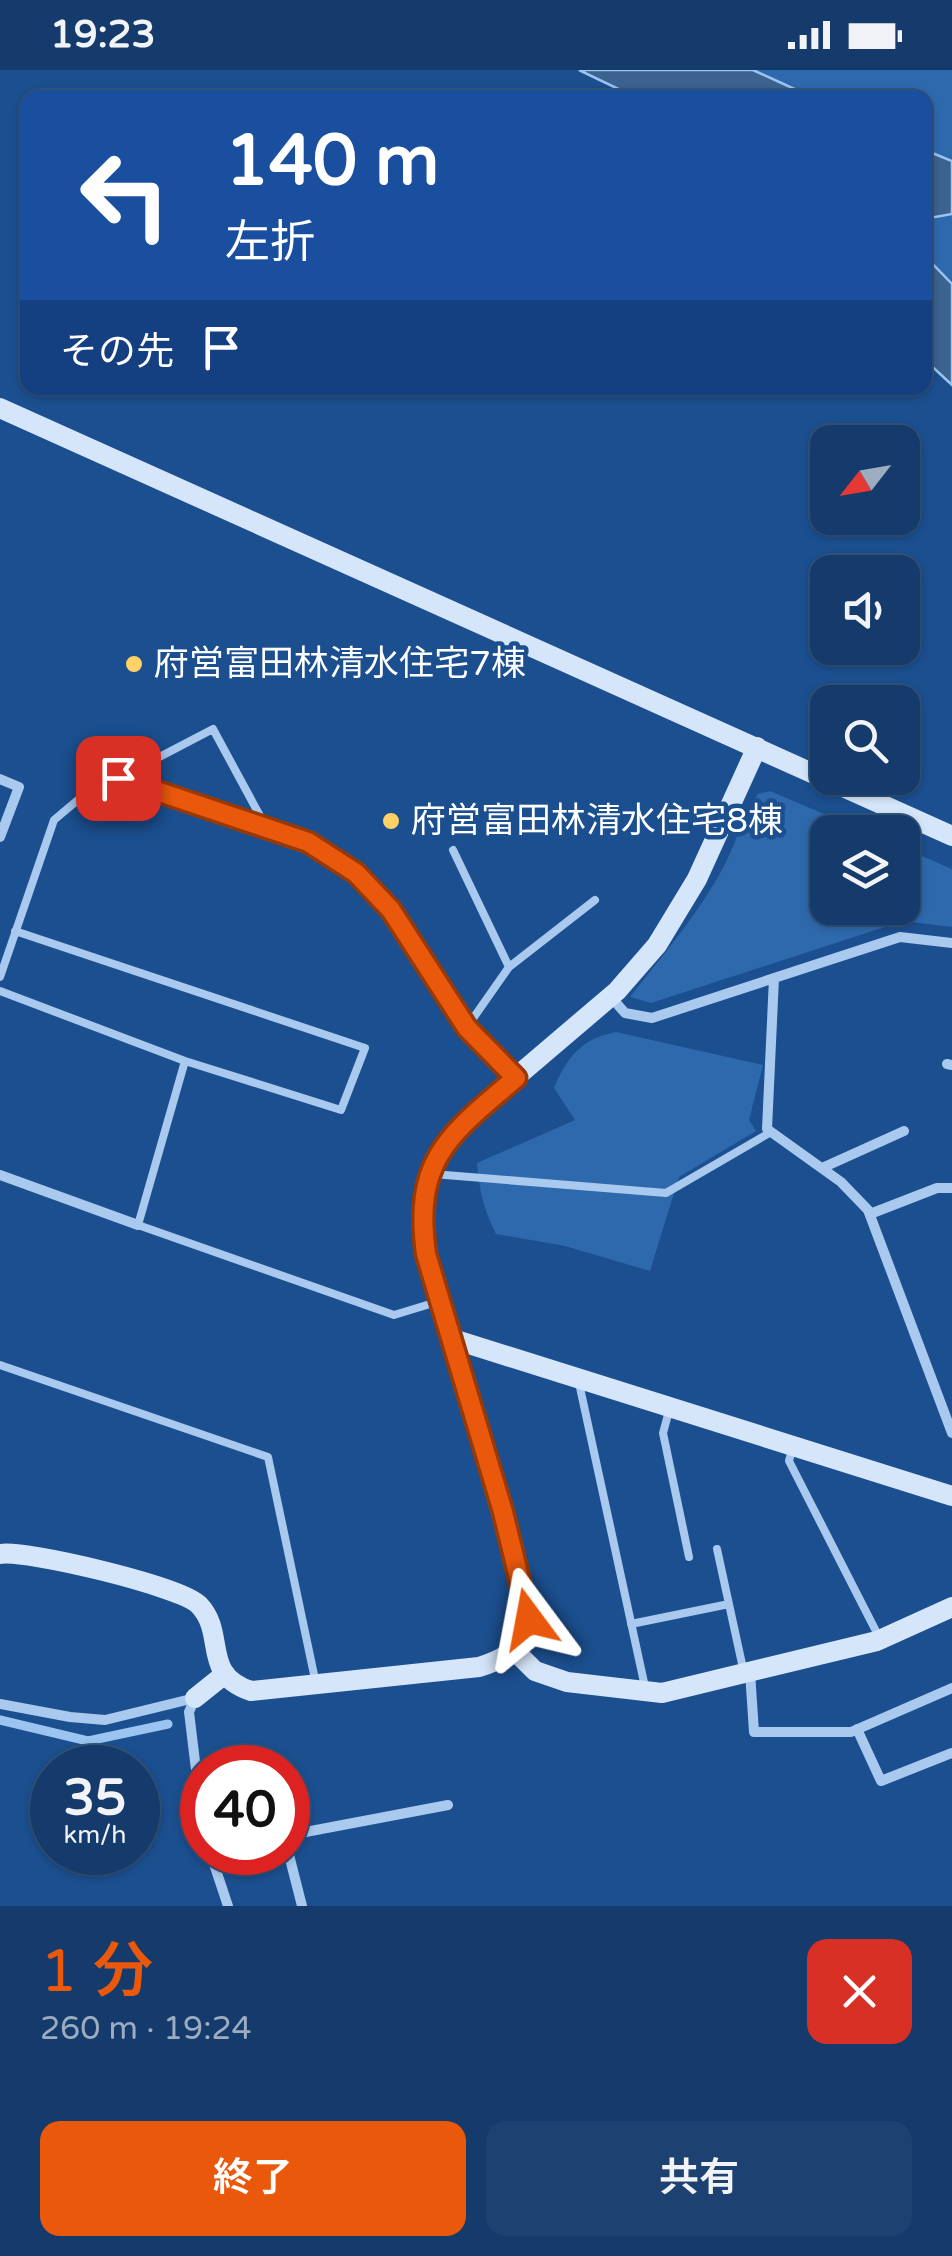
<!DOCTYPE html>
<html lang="ja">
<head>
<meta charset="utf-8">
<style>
  body { margin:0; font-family:"Varela Round","Noto Sans JP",sans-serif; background:#1d4271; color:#f1f3f6; height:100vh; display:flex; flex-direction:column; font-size:38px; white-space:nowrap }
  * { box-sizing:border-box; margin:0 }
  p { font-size:32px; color:#9dadc1 }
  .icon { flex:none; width:55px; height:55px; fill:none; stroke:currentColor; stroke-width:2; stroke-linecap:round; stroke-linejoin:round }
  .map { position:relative; height:1836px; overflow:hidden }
  .side { display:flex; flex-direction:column; background:#143b6b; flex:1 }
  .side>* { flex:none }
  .banner { position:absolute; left:20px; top:20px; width:912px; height:305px; border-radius:20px; box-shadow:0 2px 8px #0004,0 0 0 2px #33557e; background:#1a4fa0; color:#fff; overflow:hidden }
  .needle { width:65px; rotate:239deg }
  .tools { position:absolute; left:810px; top:355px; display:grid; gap:20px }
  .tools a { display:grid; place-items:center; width:110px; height:110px; border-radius:20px; background:#143b6b; box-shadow:0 2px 8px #0004,0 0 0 2px #33557e; font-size:50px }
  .speed { position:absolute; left:30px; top:1675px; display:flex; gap:20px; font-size:50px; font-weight:700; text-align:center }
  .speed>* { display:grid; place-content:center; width:130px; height:130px; border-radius:50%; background:#143b6b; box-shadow:0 2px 8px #0004,0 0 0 2px #33557e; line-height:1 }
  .speed small { font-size:25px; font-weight:400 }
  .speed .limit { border:15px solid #d22; background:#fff; color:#111 }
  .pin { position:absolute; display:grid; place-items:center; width:85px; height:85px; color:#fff; margin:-42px; border-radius:20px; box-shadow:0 5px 15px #0006 }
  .me { position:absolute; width:110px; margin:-55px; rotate:347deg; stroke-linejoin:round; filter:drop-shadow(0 0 8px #0008) }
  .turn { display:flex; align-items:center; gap:35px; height:210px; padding:0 40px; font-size:45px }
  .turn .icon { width:130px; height:130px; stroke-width:2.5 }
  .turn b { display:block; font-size:70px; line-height:85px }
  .then { display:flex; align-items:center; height:95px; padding:0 40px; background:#0003; gap:20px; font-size:38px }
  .round { display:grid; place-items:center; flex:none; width:105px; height:105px; border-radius:20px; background:#1d4271 }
  .headline { display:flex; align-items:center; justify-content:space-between; height:170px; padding:0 40px }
  h1 { font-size:60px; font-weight:600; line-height:75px; color:#ea580c }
  .cta { display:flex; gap:20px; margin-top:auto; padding:20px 40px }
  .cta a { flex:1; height:115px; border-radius:20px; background:#ea580c; color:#fff; font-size:40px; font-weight:600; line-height:115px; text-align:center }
  .cta a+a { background:#1d4271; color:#f1f3f6 }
  .status { display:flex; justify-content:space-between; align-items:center; height:70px; padding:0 50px; background:#143b6b; direction:ltr }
  .status svg { height:28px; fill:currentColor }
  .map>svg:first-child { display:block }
  .green { fill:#2e69ad }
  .water { fill:#3c6290; stroke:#9cc4f0; stroke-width:2.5 }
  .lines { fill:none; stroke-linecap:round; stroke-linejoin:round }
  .stream { stroke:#9cc4f0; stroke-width:9 }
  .lane { stroke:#a9c9ee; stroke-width:8 }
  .street { stroke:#a9c9ee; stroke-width:10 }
  .secondary { stroke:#d6e6fa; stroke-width:20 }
  .route-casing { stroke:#983908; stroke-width:25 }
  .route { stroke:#ea580c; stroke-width:18 }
  .poi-dot { fill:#ffd166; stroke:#1b4f8f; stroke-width:4 }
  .labels { text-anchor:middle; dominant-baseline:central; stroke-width:9; stroke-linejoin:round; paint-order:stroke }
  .poi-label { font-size:35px; fill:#fff; stroke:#1b4f8f; text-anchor:start }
</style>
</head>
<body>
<div class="status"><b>19:23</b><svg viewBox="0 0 49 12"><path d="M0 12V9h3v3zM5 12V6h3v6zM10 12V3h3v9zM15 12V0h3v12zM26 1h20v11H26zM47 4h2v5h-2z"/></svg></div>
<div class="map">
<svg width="952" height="1836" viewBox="0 0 952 1836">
  <rect width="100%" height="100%" fill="#1b4f8f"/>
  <path class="green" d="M753,0H952V93L925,80V28L812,27Z
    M952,144V214L925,186V158L929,148Z
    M770,721L866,762H828V838H902L903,778L952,799V857L903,851L651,933L630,927C663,885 700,842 725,794C737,770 743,746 758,724Z
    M616,962L763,995L749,1050L756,1061L679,1107L650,1201L565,1176L496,1164C484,1140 479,1120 477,1093L575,1050L554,1018C567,987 581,969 616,962Z"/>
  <path class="water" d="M579,0H753L812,27H635Z
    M925,80L952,91V144L929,148L925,158Z
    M925,186L952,214V315L925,290Z"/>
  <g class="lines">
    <path class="stream" d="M0,1650L88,1671L168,1654"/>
    <path class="lane" d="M118,708L308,772L356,803L391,840L467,957L514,1006
      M453,780L509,897
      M0,907L54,750L79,729L213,659L266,757
      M0,921L185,991L341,1040L365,978L15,861
      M467,957L509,897L595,830
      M185,991L138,1155L394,1245L440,1231
      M433,1104L666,1123L771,1062
      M0,1295L268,1387L316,1614
      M579,1313L645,1617
      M669,1341L663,1363L689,1487
      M793,1376L789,1391L880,1569
      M717,1479L744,1603
      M631,1554L729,1534"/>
    <path class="street" d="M0,709L19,717L0,767
      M774,908L767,1059L841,1112L868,1140L952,1363
      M611,927L625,943L652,948L900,867L952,873
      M947,994L952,995
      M822,1098L904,1061
      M0,1105L138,1155
      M870,1144L937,1118H952
      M750,1602L754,1662H851L952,1618
      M195,1628L189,1642L202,1749
      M0,1634L70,1647L105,1650L195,1628
      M857,1659L881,1711L952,1683
      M288,1776L295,1764L448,1735
      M288,1781L302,1836
      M210,1782L228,1836"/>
    <path class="secondary" d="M0,338L952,766
      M453,1269L952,1426
      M0,1484C25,1479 183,1517 199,1535C227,1564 200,1604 251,1621L479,1597C520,1584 532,1568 525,1525L426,1184L422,1133L435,1089L461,1054L617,921L657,875L697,809L757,677
      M514,1580L535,1601L567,1612L662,1623L877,1571L952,1537
      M195,1628L225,1604"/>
  </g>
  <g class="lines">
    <defs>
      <path id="route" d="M118,708L308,772L356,803L391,840L467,958L516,1008C449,1065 413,1089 426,1184L503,1442L529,1549"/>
    </defs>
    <use href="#route" class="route-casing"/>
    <use href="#route" class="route"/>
  </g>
  <g class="poi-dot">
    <circle cx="134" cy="594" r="10"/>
    <circle cx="391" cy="751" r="10"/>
  </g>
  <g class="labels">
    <g class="poi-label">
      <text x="154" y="594">府営富田林清水住宅7棟</text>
      <text x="411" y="751">府営富田林清水住宅8棟</text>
    </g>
  </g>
</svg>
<div class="tools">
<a><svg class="needle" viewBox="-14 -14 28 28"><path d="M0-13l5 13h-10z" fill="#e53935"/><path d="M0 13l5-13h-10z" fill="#9dadc1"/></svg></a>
<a><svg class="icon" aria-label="sound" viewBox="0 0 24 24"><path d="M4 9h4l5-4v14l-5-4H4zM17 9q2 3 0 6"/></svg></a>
<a><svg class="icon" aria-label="search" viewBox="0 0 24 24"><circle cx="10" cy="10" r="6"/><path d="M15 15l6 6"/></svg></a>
<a><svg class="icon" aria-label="layers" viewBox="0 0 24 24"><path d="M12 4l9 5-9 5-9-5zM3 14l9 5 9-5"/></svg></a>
</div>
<div class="speed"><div>35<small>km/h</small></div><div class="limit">40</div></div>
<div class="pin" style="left:118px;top:708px;background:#d93025"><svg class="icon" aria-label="arrive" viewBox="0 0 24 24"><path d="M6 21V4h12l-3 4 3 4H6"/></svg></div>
<svg class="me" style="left:529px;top:1549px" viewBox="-20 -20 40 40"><path d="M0-17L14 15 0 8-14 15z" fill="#ea580c" stroke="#fff" stroke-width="4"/></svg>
<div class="banner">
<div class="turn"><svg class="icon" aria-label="left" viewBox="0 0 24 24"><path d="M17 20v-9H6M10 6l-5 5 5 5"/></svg><div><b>140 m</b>左折</div></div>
<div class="then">その先<svg class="icon" aria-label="arrive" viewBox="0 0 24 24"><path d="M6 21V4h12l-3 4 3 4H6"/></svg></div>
</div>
</div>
<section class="side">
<div class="headline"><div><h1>1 分</h1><p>260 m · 19:24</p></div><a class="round" style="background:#d93025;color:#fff"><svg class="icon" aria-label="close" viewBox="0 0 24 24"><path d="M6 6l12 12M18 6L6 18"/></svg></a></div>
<div class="cta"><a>終了</a><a>共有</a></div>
</section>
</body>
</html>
